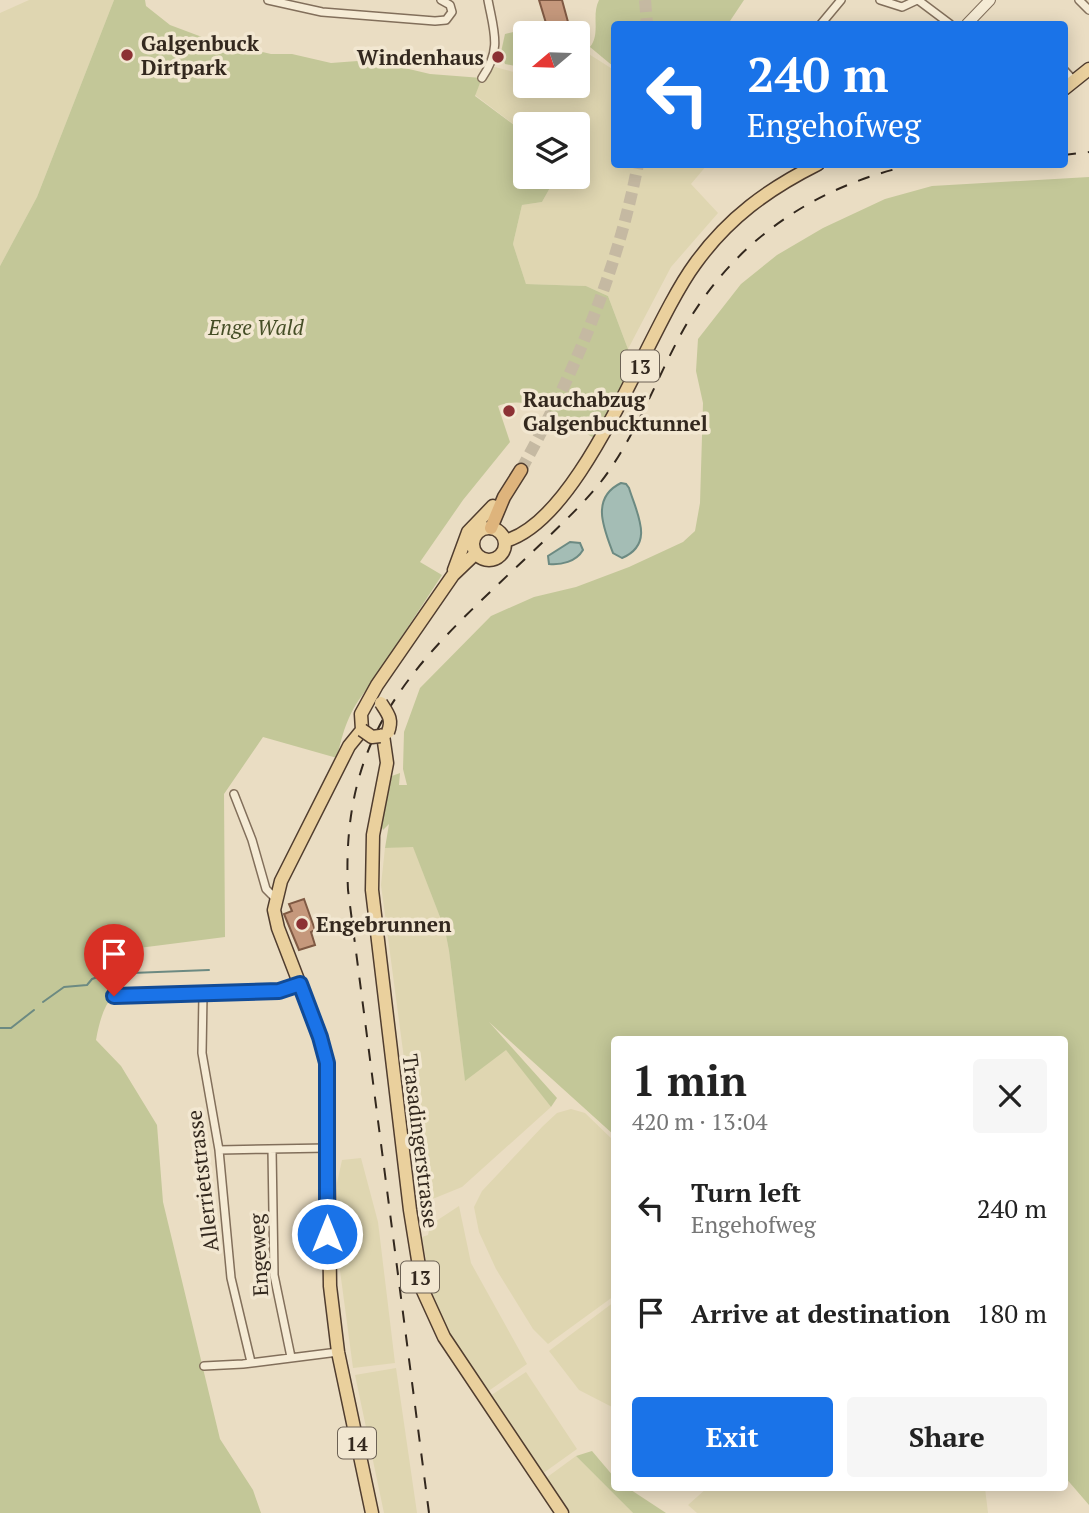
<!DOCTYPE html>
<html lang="en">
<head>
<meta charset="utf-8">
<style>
  body { margin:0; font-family:"PT Serif",serif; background:#f6f6f6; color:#222; height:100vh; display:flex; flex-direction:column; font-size:26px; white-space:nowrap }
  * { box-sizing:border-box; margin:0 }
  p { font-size:23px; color:#767676 }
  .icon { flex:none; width:38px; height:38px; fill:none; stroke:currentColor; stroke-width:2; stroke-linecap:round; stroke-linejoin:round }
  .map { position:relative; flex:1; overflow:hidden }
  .sheet { position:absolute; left:611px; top:1036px; width:457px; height:455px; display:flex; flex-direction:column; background:#fff; border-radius:7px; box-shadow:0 4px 18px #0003 }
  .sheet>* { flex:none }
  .top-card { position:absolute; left:611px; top:21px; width:457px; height:147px; border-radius:7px; box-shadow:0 4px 18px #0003; background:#1a73e8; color:#fff; overflow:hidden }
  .needle { width:46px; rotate:251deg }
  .fabs { position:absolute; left:513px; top:21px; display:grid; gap:14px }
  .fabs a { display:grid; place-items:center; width:77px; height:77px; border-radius:7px; background:#fff; box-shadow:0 4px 18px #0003; font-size:35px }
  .pin { position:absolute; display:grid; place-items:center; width:60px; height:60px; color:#fff; margin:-72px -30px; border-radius:50% 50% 50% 0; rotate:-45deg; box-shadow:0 0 7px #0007 }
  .pin .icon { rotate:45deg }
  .me { position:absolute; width:77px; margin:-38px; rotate:0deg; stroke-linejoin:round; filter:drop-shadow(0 0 5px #0008) }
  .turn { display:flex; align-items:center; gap:24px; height:147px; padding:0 21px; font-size:32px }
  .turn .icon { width:91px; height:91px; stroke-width:2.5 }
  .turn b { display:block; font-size:49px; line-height:60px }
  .round { display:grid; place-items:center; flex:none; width:74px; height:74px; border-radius:7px; background:#f6f6f6 }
  .overview { display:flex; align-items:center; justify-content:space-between; height:119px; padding:0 21px }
  h1 { font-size:42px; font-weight:700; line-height:52px }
  .primary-button { display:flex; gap:14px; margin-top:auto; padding:14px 21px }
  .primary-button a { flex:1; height:80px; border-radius:7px; background:#1a73e8; color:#fff; font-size:28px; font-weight:700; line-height:80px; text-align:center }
  .primary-button a+a { background:#f6f6f6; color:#222 }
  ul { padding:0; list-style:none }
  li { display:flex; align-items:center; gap:21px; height:105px; padding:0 21px }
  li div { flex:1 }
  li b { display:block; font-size:26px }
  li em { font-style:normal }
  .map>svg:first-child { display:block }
  .farmland { fill:#dfd6b1 }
  .green { fill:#c3c798 }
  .water { fill:#a4bdb5; stroke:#6c8a82; stroke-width:2 }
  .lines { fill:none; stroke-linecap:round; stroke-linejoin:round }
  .stream { stroke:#6c8a82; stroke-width:2 }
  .building { fill:#c5987c; stroke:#7f5943; stroke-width:2 }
  .trunk-tunnel { stroke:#c5b9a2; stroke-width:12; stroke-dasharray:12 6; stroke-linecap:butt }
  .minor-casing { stroke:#826f5b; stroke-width:10 }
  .tertiary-casing { stroke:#826f5b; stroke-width:12 }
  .primary-casing { stroke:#503d2f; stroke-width:15 }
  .trunk-casing { stroke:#503d2f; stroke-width:15 }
  .minor { stroke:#f5ebd5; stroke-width:7 }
  .tertiary { stroke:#f5ebd5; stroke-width:10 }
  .primary { stroke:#ead09d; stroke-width:12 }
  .trunk { stroke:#deb47c; stroke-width:12 }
  .rail { stroke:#33281e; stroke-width:2; stroke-dasharray:12 12; stroke-linecap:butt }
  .primary-bridge-casing { stroke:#503d2f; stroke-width:15; stroke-linecap:butt }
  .primary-bridge { stroke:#ead09d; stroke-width:12 }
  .route-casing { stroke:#114b97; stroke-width:18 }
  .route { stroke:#1a73e8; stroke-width:12 }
  .poi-dot { fill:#8c3134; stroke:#f2e7d1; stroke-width:2.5 }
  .labels { text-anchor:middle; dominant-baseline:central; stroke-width:7; stroke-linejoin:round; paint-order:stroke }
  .shield { fill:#f2e7d1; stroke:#6c6154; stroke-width:2 }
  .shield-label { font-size:19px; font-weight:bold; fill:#33281e }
  .poi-label { font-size:21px; font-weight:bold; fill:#33281e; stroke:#f2e7d1; text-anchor:start }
  .park-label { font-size:21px; font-style:italic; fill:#454e26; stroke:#f2e7d1 }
  .street-label { font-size:21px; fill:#33281e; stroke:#f2e7d1 }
</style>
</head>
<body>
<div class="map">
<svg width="1089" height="1513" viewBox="0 0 1089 1513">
  <rect width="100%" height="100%" fill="#eaddc3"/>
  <path class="farmland" d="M29,0H114L37,197L0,266V13Z
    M584,51L614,70V164L707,165L691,184L718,213L671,267L628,349L608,296L586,286L526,284L513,244L522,205L542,202L556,177H578V124H525V133L475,95L482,78L490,69L495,67L525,75V86H578V54Z
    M413,846L445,930L449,951L465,1080L506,1049L551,1107L462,1187L435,1198L424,1199L417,1194L409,1129L416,1127L417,1090L413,1073L405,1066L381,885L385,848Z
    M571,1109L585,1113L614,1141V1296L548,1344L533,1329L496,1269L479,1232L474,1207L482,1191L543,1126L557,1113Z
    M361,1158L378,1222L395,1363L353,1368L339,1263L337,1183L342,1160Z
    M459,1206L471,1263L527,1364L487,1392L443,1324L434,1305L422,1237L428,1235L430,1225Z
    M614,1302V1408L579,1390L549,1351Z
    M396,1368L417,1513H384L355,1375Z
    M526,1372L577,1449L542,1474L490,1396Z
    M576,1456L633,1513H568L546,1478Z
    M707,1488H985L988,1513H697L688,1505Z"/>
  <path class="green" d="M114,0H145L146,6L170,25L210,40L271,54H292L331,63L371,60L430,74L482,78L475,96L525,133V177H556L542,202L522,205L513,244L526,284L586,286L608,296L634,365L594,438C567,422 531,392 498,406L510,442L463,500L420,562L442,575L368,688C349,710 343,731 337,758L263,737L224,794L225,937L131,949L133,972C110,996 102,1006 96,1040L121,1066L157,1125L163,1202L220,1439L253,1490L261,1513H0V266L37,197Z
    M599,0H744L728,24H614V67L590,47C601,33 591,16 599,0Z
    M518,31L525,50V68L505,64L501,52L505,34Z
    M1089,177V1505L1064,1476V1040H614V1135L489,1022L557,1098L551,1107L506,1050L465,1081L449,951L445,930L413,847L385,848L389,824L383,830L381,825L392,776L400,773L399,785H407L403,769L404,732L420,688L491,616L534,597L576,587L629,567L683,542L695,531L700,503L703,403L696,371L698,339L741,284L777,255L823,228L885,199L932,186Z
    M592,1451L614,1477V1488H628L666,1513H633L576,1456Z"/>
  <path class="water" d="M621,483L626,484L629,488C637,514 655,544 622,558L613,553C604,529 590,498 621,483Z
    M570,542L580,543L583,550C576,562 561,565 549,564L548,556Z"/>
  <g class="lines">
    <path class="stream" d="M43,1002L64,987L87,985L92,979L106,974L209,970
      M0,1028H11L34,1010"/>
  </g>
  <path class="building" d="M539,0H562L571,33H549Z
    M304,899L315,930L311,932L315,945L299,950L284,914L292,911L289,904Z"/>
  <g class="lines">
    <path class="trunk-tunnel" d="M645,0L647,24
      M521,470C574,374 617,273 638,164"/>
    <defs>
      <path id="minor" d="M268,0L322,12L435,21L446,20L452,12L450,5L441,0
        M880,0L902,7L917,0
        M918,0L950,24
        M1079,0L1089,10
        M821,24L841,0
        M1064,70L1075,82
        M482,78C502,49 494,32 488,0
        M234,794L252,840L266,889L275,898
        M203,995L202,1053L219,1150L231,1278L251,1362
        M114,996L279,991L300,984
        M272,1149L274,1275L291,1357
        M219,1150L328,1148
        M204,1366L243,1364L338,1352"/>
      <path id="tertiary" d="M967,24L990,0"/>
      <path id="primary" d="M1064,89L1089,69
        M473 544a16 16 0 1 1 32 0a16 16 0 1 1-32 0Z
        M505,541C584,519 647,329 695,264C728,218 768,189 818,164
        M454,570L468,532L493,506
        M383,735L387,763L373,835L372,890L410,1210L423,1291L444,1337L562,1513
        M372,1513L338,1352L330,1286L327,1063L320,1037L278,928L274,910L281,881L349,746L362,730L361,714L377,685L453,575L476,553"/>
      <path id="trunk" d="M491,528L504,497L521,470"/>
    </defs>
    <use href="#minor" class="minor-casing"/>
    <use href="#tertiary" class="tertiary-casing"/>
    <use href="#primary" class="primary-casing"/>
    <use href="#trunk" class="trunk-casing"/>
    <use href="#minor" class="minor"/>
    <use href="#tertiary" class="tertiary"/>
    <use href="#primary" class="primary"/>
    <use href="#trunk" class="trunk"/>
    <path class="rail" d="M1064,155L1089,152
      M429,1513L348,890C340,728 418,660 526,558C551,534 578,510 600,483C635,438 654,384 681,334C731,242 816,184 918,164"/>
    <defs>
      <path id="primary-bridge" d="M381,703C388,714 393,719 388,732
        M362,730L372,737L380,736"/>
    </defs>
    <use href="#primary-bridge" class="primary-bridge-casing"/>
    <use href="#primary-bridge" class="primary-bridge"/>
  </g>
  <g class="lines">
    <defs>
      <path id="route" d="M114,996L279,991L300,984L320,1037L327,1063V1234"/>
    </defs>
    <use href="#route" class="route-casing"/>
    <use href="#route" class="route"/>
  </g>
  <g class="poi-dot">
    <circle cx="127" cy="55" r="7"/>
    <circle cx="498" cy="57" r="7"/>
    <circle cx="509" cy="411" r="7"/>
    <circle cx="302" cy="924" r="7"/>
  </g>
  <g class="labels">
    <g class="shield">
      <rect x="621" y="350.5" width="38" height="31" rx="5"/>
      <rect x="401" y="1261.5" width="38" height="31" rx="5"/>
      <rect x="338" y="1427.5" width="38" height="31" rx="5"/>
    </g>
    <g class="shield-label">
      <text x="640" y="366">13</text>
      <text x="420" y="1277">13</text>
      <text x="357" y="1443">14</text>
    </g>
    <g class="poi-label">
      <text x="141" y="43">Galgenbuck<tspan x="141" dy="24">Dirtpark</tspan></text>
      <text x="484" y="57" text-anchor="end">Windenhaus</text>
      <text x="523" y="399">Rauchabzug<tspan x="523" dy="24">Galgenbucktunnel</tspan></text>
      <text x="316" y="924">Engebrunnen</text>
    </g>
    <g class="park-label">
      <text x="256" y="327">Enge Wald</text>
    </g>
    <g class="street-label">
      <text transform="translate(421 1141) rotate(83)">Trasadingerstrasse</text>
      <text transform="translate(202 1181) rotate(-97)">Allerrietstrasse</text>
      <text transform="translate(258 1255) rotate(-93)">Engeweg</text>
    </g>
  </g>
</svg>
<div class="fabs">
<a><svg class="needle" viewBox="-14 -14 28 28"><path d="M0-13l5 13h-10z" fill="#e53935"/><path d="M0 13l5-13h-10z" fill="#767676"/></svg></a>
<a><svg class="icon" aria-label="layers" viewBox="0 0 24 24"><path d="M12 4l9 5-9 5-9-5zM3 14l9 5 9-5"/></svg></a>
</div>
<div class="pin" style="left:114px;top:996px;background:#d93025"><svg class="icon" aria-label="arrive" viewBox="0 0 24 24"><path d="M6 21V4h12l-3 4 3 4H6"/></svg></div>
<svg class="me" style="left:327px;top:1234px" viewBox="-20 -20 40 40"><circle r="17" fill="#1a73e8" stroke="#fff" stroke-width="3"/><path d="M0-11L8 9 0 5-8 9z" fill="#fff"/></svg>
<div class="top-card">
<div class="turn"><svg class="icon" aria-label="left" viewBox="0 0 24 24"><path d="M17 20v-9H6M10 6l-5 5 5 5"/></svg><div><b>240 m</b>Engehofweg</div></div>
</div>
<section class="sheet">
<div class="overview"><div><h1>1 min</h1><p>420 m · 13:04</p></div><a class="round"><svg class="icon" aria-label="close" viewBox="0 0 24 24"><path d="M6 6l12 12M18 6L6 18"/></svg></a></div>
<ul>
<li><svg class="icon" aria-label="left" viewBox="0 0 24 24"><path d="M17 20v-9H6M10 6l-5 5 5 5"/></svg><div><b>Turn left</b><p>Engehofweg</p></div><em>240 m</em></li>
<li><svg class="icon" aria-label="arrive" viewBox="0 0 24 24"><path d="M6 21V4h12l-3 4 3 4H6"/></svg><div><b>Arrive at destination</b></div><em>180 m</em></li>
</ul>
<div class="primary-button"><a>Exit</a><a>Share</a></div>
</section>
</div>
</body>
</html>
